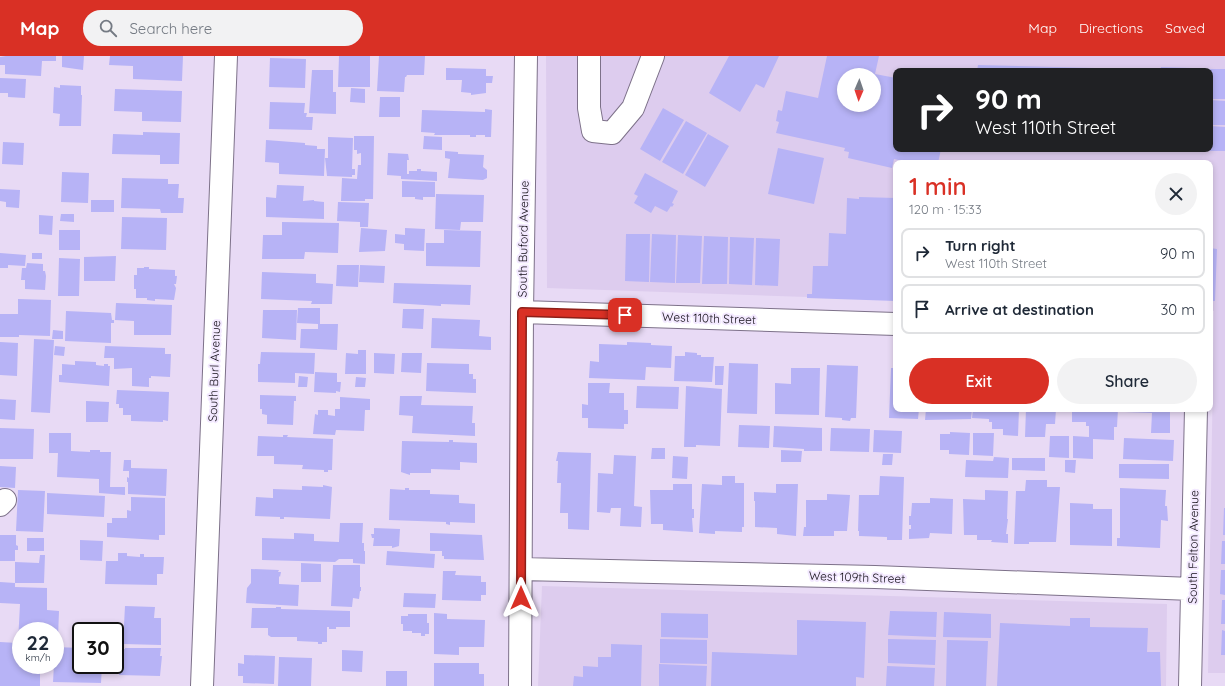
<!DOCTYPE html>
<html lang="en">
<head>
<meta charset="utf-8">
<style>
  body { margin:0; font-family:Quicksand,sans-serif; background:#f2f2f3; color:#1f2937; height:100vh; display:flex; flex-direction:column; font-size:15px; white-space:nowrap }
  * { box-sizing:border-box; margin:0 }
  p { font-size:13px; color:#747a83 }
  .icon { flex:none; width:22px; height:22px; fill:none; stroke:currentColor; stroke-width:2; stroke-linecap:round; stroke-linejoin:round }
  .map { position:relative; flex:1; overflow:hidden }
  .side { position:absolute; left:893px; top:104px; width:320px; height:252px; display:flex; flex-direction:column; background:#fff; border-radius:8px; box-shadow:0 2px 6px #0003 }
  .side>* { flex:none }
  .banner { position:absolute; left:893px; top:12px; width:320px; height:84px; border-radius:8px; box-shadow:0 2px 6px #0003; background:#202124; color:#fff; overflow:hidden }
  .needle { width:26px; rotate:182deg }
  .buttons { position:absolute; left:837px; top:12px; display:grid; gap:8px }
  .buttons a { display:grid; place-items:center; width:44px; height:44px; border-radius:50%; background:#fff; box-shadow:0 2px 6px #0003; font-size:20px }
  .speed { position:absolute; left:12px; top:566px; display:flex; gap:8px; font-size:20px; font-weight:700; text-align:center }
  .speed>* { display:grid; place-content:center; width:52px; height:52px; border-radius:50%; background:#fff; box-shadow:0 2px 6px #0003; line-height:1 }
  .speed small { font-size:10px; font-weight:400 }
  .speed .limit { border:2px solid #111; border-radius:6px; background:#fff; color:#111 }
  .pin { position:absolute; display:grid; place-items:center; width:34px; height:34px; color:#fff; margin:-17px; border-radius:8px; box-shadow:0 2px 6px #0006 }
  .me { position:absolute; width:44px; margin:-22px; rotate:0deg; stroke-linejoin:round; filter:drop-shadow(0 0 3px #0008) }
  .turn { display:flex; align-items:center; gap:14px; height:84px; padding:0 16px; font-size:18px }
  .turn .icon { width:52px; height:52px; stroke-width:2.5 }
  .turn b { display:block; font-size:28px; line-height:34px }
  .round { display:grid; place-items:center; flex:none; width:42px; height:42px; border-radius:21px; background:#f2f2f3 }
  .head { display:flex; align-items:center; justify-content:space-between; height:68px; padding:0 16px }
  h1 { font-size:24px; font-weight:600; line-height:30px; color:#d93025 }
  .cta { display:flex; gap:8px; margin-top:auto; padding:8px 16px }
  .cta a { flex:1; height:46px; border-radius:24px; background:#d93025; color:#fff; font-size:16px; font-weight:600; line-height:46px; text-align:center }
  .cta a+a { background:#f2f2f3; color:#1f2937 }
  ul { padding:0; list-style:none }
  li { display:flex; align-items:center; gap:12px; height:50px; margin:0 8px 6px; padding:0 8px; border:2px solid #e0e1e3; border-radius:8px }
  li div { flex:1 }
  li b { display:block; font-size:15px }
  li em { font-style:normal }
  header { display:flex; align-items:center; gap:24px; box-sizing:border-box; height:56px; padding:0 20px; background:#d93025; color:#fff }
  header strong { font-size:19px }
  nav { display:flex; gap:22px; margin-inline-start:auto; font-size:14px }
  .search { width:280px; height:36px; background:#f2f2f3; display:flex; align-items:center; gap:10px; box-sizing:border-box; padding:0 14px; border-radius:22px; color:#747a83; font-size:15px }
  .map>svg:first-child { display:block }
  .built { fill:#dce; fill-rule:evenodd }
  .building { fill:#b7b3f6; fill-rule:evenodd }
  .lines { fill:none; stroke-linecap:round; stroke-linejoin:round }
  .minor-casing { stroke:#7d7189; stroke-width:24 }
  .minor { stroke:#fff; stroke-width:22 }
  .route-casing { stroke:#8d1f18; stroke-width:10 }
  .route { stroke:#d93025; stroke-width:7 }
  .labels { text-anchor:middle; dominant-baseline:central; stroke-width:4; stroke-linejoin:round; paint-order:stroke }
  .street-label { font-size:12px; fill:#130e17; stroke:#f3e9ff }
</style>
</head>
<body>
<header>
<strong>Map</strong>
<div class="search"><svg class="icon" aria-label="search" viewBox="0 0 24 24"><circle cx="10" cy="10" r="6"/><path d="M15 15l6 6"/></svg>Search here</div>
<nav><a>Map</a><a>Directions</a><a>Saved</a></nav>
</header>
<div class="map">
<svg width="1225" height="630" viewBox="0 0 1225 630">
  <rect width="100%" height="100%" fill="#e8daf5"/>
  <path class="built" d="M546,0H1225V617H1208L1214,255L1210,254V107H896V244L547,232ZM896,15H1210V93H896ZM844,19H874V49H844Z
    M542,530L1167,548L1166,630H538Z"/>
  <path class="building" d="M6,0H56V5H42L41,20L5,18V9H0V1Z
    M62,0H84L83,14L62,11Z
    M110,0H183L182,25L133,23V10L109,9Z
    M339,0H370V31H338Z
    M379,0H425L424,19H407L406,21H405L404,36L377,35Z
    M729,0H779L764,32L756,28L740,56L709,37Z
    M827,0H879L875,18L896,22V93H941L938,107H912L894,103L892,112L848,102L849,96L844,95L845,92L776,77L779,66L776,65L778,54L782,55L786,35L818,42ZM844,19H874V49H844Z
    M270,2L306,3L305,32L269,31Z
    M978,9L1134,13V15H977Z
    M1161,11L1192,12V15H1160Z
    M446,12L486,13V20H493L492,27H486V37L471,39V37L461,36L462,24H446Z
    M1204,13H1225V43H1210V15H1204Z
    M312,14H333V36H336V58L309,57Z
    M0,22L26,23L25,42L8,41V37H0Z
    M60,29L81,30V39H82L81,70H59L60,58L53,57L54,31L60,32Z
    M351,32L365,33V47L350,46Z
    M115,33L182,35L181,66L142,65V56L114,55Z
    M380,41H400V61H379Z
    M1210,44L1225,45V69H1210Z
    M270,46L305,47L304,57H307L306,61H313L312,74L269,73Z
    M663,52L684,64L660,105L640,93Z
    M485,53L492,54L491,81H485V79H476V81H470V79H434L435,77L421,76L422,54L485,56Z
    M686,65L707,77L683,118L662,106Z
    M1210,70L1225,71V95H1200V93H1210Z
    M143,76L180,77L179,108H160V99L112,98L113,78L143,79Z
    M708,78L729,90L705,131L685,119Z
    M354,80H374L373,143H365V145H341L342,122L357,123L358,109H361V97L357,98V94H354Z
    M424,80L442,81V94L423,93Z
    M328,81L353,82L352,113H355V119H352V121L327,120L325,102H328Z
    M266,84L305,87V89L317,90V93H325L324,120L279,118V107L265,106Z
    M3,86L24,87L23,109L2,108Z
    M778,92L824,102L814,148L768,138Z
    M445,95L458,96V98L484,99L483,111L487,114V122L483,124L448,122L450,103L445,102Z
    M388,97L408,98L409,104H407V118H409V115H417V113H421V115L437,116V125L401,123V120L387,119Z
    M62,116L89,117L88,147L61,146Z
    M645,117L678,135L672,147L674,148L672,151L671,150L667,156L655,150L651,157L634,147L638,140L634,138Z
    M122,122L168,123V128H179L178,142H184L183,157H161L160,153L121,152Z
    M402,125L435,126V141H423V144L415,143V141H402Z
    M277,129L304,130L303,145L314,144V145L324,146V163L266,161V141L276,142Z
    M0,133L20,134L19,152L6,151V146L0,145Z
    M436,138L484,139L483,166H461L460,174L435,173Z
    M859,141L896,142V245L807,242V238H812L813,210H828L829,177L846,178L847,142L859,143Z
    M91,144H114V156H91Z
    M338,146L369,147L368,171H360V166L337,165Z
    M61,158H74V166L60,165Z
    M39,159L53,160L52,179L39,178Z
    M122,161L167,162L166,194L121,193Z
    M282,166L339,167L338,197L305,196L304,203H262L263,179H282Z
    M361,172L387,174L385,195L359,196Z
    M405,172L425,173L424,195L404,194V188L395,187V178L405,179Z
    M59,174H80V194H59Z
    M444,174L481,175L480,211L426,210V187H444Z
    M626,178H650L649,226L625,225Z
    M652,178L676,179L675,227L650,226Z
    M678,179L702,180L700,227H676Z
    M704,180L728,181L727,228H702Z
    M730,181L754,182L752,229L729,228Z
    M756,182L780,183L778,230L755,229Z
    M1210,192L1217,193L1215,245H1210Z
    M0,197L26,199L25,210L8,209V212H0Z
    M32,197H42V203H32Z
    M116,200L115,225H84V201Z
    M59,202L80,203L79,240H58Z
    M27,207L43,208V215H45L46,220L45,234L25,233V224H21L22,212H26Z
    M337,209H359L358,231L336,230Z
    M360,209L385,210L384,227L359,226Z
    M144,211H149V213L175,214V220H177L176,228H174L176,232L174,244L155,243V245L147,244V242H136V233H134V219H137V212H144Z
    M262,216L316,218V227L333,228L332,248H311L312,245L261,243Z
    M394,227L471,229L470,249L441,248V250L393,247Z
    M18,243L51,244L50,280L19,279V281H0V258H18Z
    M116,247L172,249L171,279H134V265L115,264Z
    M298,252H320V268H338L337,294L300,292L301,273H318V268L297,267Z
    M403,253H424L423,273L402,272Z
    M263,254H297L296,284L262,282Z
    M66,255L111,257L112,264H114V267H111V287L65,285Z
    M432,262L480,264L479,280L491,281V294L431,292Z
    M53,274L63,275V283H52Z
    M34,283L54,284L50,357L31,356Z
    M0,286L18,287L17,320L0,319Z
    M627,286L651,287V289L672,290L671,312L646,311L645,324L589,322L590,305L599,306V288L627,289Z
    M55,290L65,291L64,300L54,299Z
    M105,290L165,292V298H171L170,321L151,320V322H149V331L132,330V312L114,313V302H104Z
    M358,294H366V318H345L346,297L358,298Z
    M261,296L315,297L314,318L295,317V327L258,326V308H260Z
    M685,296L697,297V299H701V301H714L712,326L674,325L675,300H685Z
    M374,297L395,298L394,318L374,317Z
    M402,297H422L421,317L401,316Z
    M75,305L96,306V309L104,310V308H108V310H110L109,330L59,326V319H62V308L75,309Z
    M427,307L469,308V318H473V323H476V337L426,335Z
    M729,307L758,308L757,358L727,357Z
    M827,309L858,310L856,362H851L850,365L842,364V362L825,361Z
    M715,310H724L723,329H715Z
    M791,312H820L819,359L775,358V327L791,328Z
    M891,312H896V353H919L918,363L889,362Z
    M315,316L337,317V326H341L340,336L336,335V337L314,336Z
    M299,320L308,321L307,331H298Z
    M356,321L366,322L365,331H355Z
    M588,327H610L609,337H624V354H628V368H624V373L588,372V362H582V348L588,349Z
    M637,330L679,331L678,353L636,352Z
    M686,330L722,333L720,390L696,389V391H684Z
    M117,334L169,336L168,365L163,364V366L131,365V359H123V352H119V348H116Z
    M260,339L296,340V345H294L293,369L267,368V359L262,358V353H260Z
    M400,340H422L421,349L473,350L472,367H475V380L412,377L413,360L399,359Z
    M340,341L370,343V354H365L364,375L336,374L335,379L313,378L315,358L318,359V354H328V359L335,360V353H340Z
    M0,343L16,344L15,364L0,363Z
    M86,345L109,346L108,366H86Z
    M926,353H972L971,363L925,364Z
    M973,353H1019L1018,380L1003,379V373H992V366H989V363L972,362Z
    M1026,353H1056L1055,368H1046L1045,381H1025Z
    M1072,353H1118L1117,371H1114V384L1093,383V403L1073,402V380L1089,381V370H1086V366H1072Z
    M1125,353H1170V377H1151L1152,357L1125,356Z
    M739,369L770,370L769,392L738,391Z
    M774,370L822,372V395H804V393L773,391Z
    M0,372L34,373L33,403H0Z
    M831,372L870,373L869,396L830,395Z
    M874,374L902,375L901,397L873,396Z
    M950,376L970,377L969,399L949,398V394H940V378H950Z
    M49,377H71V395L90,396V394H100V396H111L110,431H125V439L99,437V423L57,421L58,397H49Z
    M973,377H994L993,400L973,399Z
    M283,379H288L287,381L333,383L332,414H328V416H324V414L302,413L303,409L274,408V400H257L258,380L283,381Z
    M1050,380H1069V402L1049,401Z
    M1124,382L1174,384L1173,405L1123,403Z
    M449,384H453V386L477,387V407L460,406V414L431,413V417H410V419L401,416L402,385L449,386Z
    M652,392H665V403H651Z
    M781,394L802,395L801,406H781Z
    M558,396L591,397L589,474L568,473V457H560L561,427H557L558,405H556Z
    M883,398H893L892,409H882Z
    M614,399L636,400L634,450L642,451L641,471L620,470L621,452H611L610,457L597,456L598,417L613,418Z
    M673,400L688,401L687,423L672,422Z
    M994,401L1009,402L1008,422L965,421L966,404L993,405Z
    M1012,402H1045V415L1012,414Z
    M124,404H131V412L167,413L166,440L128,438V426H127V421L129,422V415H123Z
    M1065,404H1076L1075,417L1065,416Z
    M1119,408H1169V423L1119,422Z
    M0,410L16,411L15,432L0,431Z
    M722,420H735V427H744V471H742V476L715,475V478L699,477L702,428L722,429Z
    M880,420L904,421L902,484H887V481L859,480V475H858L859,439H879Z
    M1026,424H1047V431H1060L1056,486H1029V488H1014L1016,435H1025Z
    M673,428H692V453H694V462H692L693,476L663,474V468H651L650,434H673Z
    M776,428H798L796,480L777,478V472L755,471V445H754V436L776,437Z
    M323,429L332,431L330,463L284,461V463H280V461L255,460L256,441L273,442V433L302,434V430L323,431Z
    M405,432H409V434H430V438L459,439V447L475,448V467L450,466V469L446,468V466L389,464L390,433L405,434Z
    M1120,432L1166,434L1165,450H1167L1168,465L1161,464L1160,492L1117,490V482H1120Z
    M18,434L45,435L43,476L16,475Z
    M985,434L1008,435L1007,463H1008L1006,478H1008V487L991,486L992,484H977V479H964L963,443L985,444Z
    M47,437L105,440L104,461L47,458Z
    M827,438L850,439L847,475H834V480H803L804,471H806V444H827Z
    M131,441L165,442V479H159V484L107,481V467H112V462H127V454L131,455Z
    M930,442L953,443L952,478L930,477L929,482L909,483V473H911V469H909V460H911L912,447H930Z
    M1070,447L1093,448V453H1112V490L1070,489Z
    M1224,452H1225V479H1223Z
    M340,467H363L362,487H364V495H365V508L353,507V503H339L335,506L262,504V482L294,483V477L314,478V485L339,486Z
    M374,472L400,473L399,490L392,492V490H373L374,482H372L371,478H374Z
    M430,477L482,479L484,504L444,503V500H442V495H430Z
    M0,479H16V489L18,490V494H15V505H0Z
    M27,482H44V495H27Z
    M80,484L103,485L102,505L80,504Z
    M1222,485H1225V508H1221Z
    M387,495L435,498L434,512L386,509Z
    M118,497H127V500L140,501V498H144V501H164L163,518H157V529L105,528L106,505H118Z
    M40,499H45L44,527H15V506L39,507Z
    M301,507L321,508V526H301Z
    M333,509H360V531H361V535H360L359,543L353,542L352,551L331,550Z
    M251,513L279,514L278,516H281L280,521L279,520V528L299,529L298,550L246,547L247,532L251,527Z
    M1221,514H1225V539L1220,538Z
    M443,515H456L455,519L481,520V526H486V539H481V545L442,544Z
    M0,526L15,527V531L47,532V554L59,555L58,582H55V575H21V609H40V630H0V586L18,587L20,548L0,547Z
    M404,537L436,538L435,552L403,551Z
    M1222,544H1225V568H1221Z
    M125,550L155,551L154,562H161V589L123,588Z
    M276,551H281V553L350,555V571H336V573H329V571H327V586H322V588H318V586L297,585V581H271L268,579V572H251L252,552H276Z
    M890,555L937,556L936,581L888,579Z
    M944,556L991,558V582L943,581Z
    M434,557L447,558V563L485,564L484,591H459V599L434,598Z
    M661,557L708,558V582L661,581Z
    M408,558H427V567H429V578H425V580H421V577H412V575H403V568H401V560H408Z
    M1070,562H1090V571L1148,572L1147,596H1160L1161,630H997L1000,567L1070,570Z
    M797,564L866,566L864,622L856,621V630H711L712,596L797,599Z
    M89,566H110V575H89Z
    M1222,574L1225,575V599H1221Z
    M660,583L707,584V608L660,607Z
    M888,583L936,584L935,609L888,607Z
    M947,584L988,585L986,630H946Z
    M611,588L642,589L641,630H573L574,620L583,621V610L598,611V601H611Z
    M55,591L81,592V609H102L101,627L53,626Z
    M125,592H161L160,600H162L160,620L119,619L117,593H125Z
    M342,594L363,595L362,616L342,615Z
    M244,599L275,600L274,628L243,627V620H238V607L244,608Z
    M279,601L312,602L311,630H278Z
    M434,607H479V618H484V630H434Z
    M659,608L707,610L706,630H659Z
    M887,610L935,612L934,630H886Z
    M386,615H407V630H386Z"/>
  <g class="lines">
    <defs>
      <path id="minor" d="M589,0V52L593,75L612,77L633,52L653,0
        M522,256L896,268
        M0,449L5,444
        M521,513L875,521L1192,533
        M202,630L226,0
        M520,630L522,256L526,0
        M1190,630L1196,353"/>
    </defs>
    <use href="#minor" class="minor-casing"/>
    <use href="#minor" class="minor"/>
  </g>
  <g class="lines">
    <defs>
      <path id="route" d="M521,542L522,256L625,259"/>
    </defs>
    <use href="#route" class="route-casing"/>
    <use href="#route" class="route"/>
  </g>
  <g class="labels">
    <g class="street-label">
      <text transform="translate(523 183) rotate(-89)">South Buford Avenue</text>
      <text transform="translate(709 262) rotate(2)">West 110th Street</text>
      <text transform="translate(214 315) rotate(-88)">South Burl Avenue</text>
      <text transform="translate(1193 491) rotate(-89)">South Felton Avenue</text>
      <text transform="translate(857 521) rotate(2)">West 109th Street</text>
    </g>
  </g>
</svg>
<div class="buttons">
<a><svg class="needle" viewBox="-14 -14 28 28"><path d="M0-13l5 13h-10z" fill="#e53935"/><path d="M0 13l5-13h-10z" fill="#747a83"/></svg></a>
</div>
<div class="speed"><div>22<small>km/h</small></div><div class="limit">30</div></div>
<div class="pin" style="left:625px;top:259px;background:#d93025"><svg class="icon" aria-label="arrive" viewBox="0 0 24 24"><path d="M6 21V4h12l-3 4 3 4H6"/></svg></div>
<svg class="me" style="left:521px;top:542px" viewBox="-20 -20 40 40"><path d="M0-17L14 15 0 8-14 15z" fill="#d93025" stroke="#fff" stroke-width="4"/></svg>
<div class="banner">
<div class="turn"><svg class="icon" aria-label="right" viewBox="0 0 24 24"><path d="M7 20v-9h11M14 6l5 5-5 5"/></svg><div><b>90 m</b>West 110th Street</div></div>
</div>
<section class="side">
<div class="head"><div><h1>1 min</h1><p>120 m · 15:33</p></div><a class="round"><svg class="icon" aria-label="close" viewBox="0 0 24 24"><path d="M6 6l12 12M18 6L6 18"/></svg></a></div>
<ul>
<li><svg class="icon" aria-label="right" viewBox="0 0 24 24"><path d="M7 20v-9h11M14 6l5 5-5 5"/></svg><div><b>Turn right</b><p>West 110th Street</p></div><em>90 m</em></li>
<li><svg class="icon" aria-label="arrive" viewBox="0 0 24 24"><path d="M6 21V4h12l-3 4 3 4H6"/></svg><div><b>Arrive at destination</b></div><em>30 m</em></li>
</ul>
<div class="cta"><a>Exit</a><a>Share</a></div>
</section>
</div>
</body>
</html>
